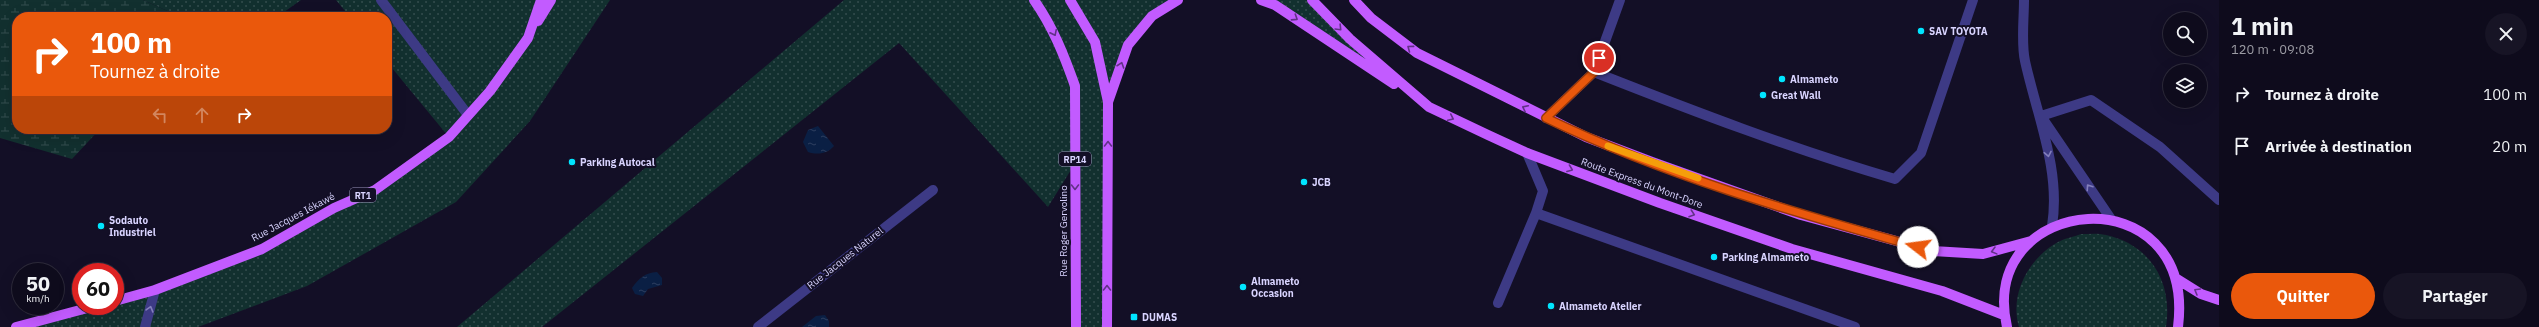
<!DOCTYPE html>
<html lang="fr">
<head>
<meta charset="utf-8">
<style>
  body { margin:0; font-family:"IBM Plex Sans",sans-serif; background:#171425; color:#f1f3f6; height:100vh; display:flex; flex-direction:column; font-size:15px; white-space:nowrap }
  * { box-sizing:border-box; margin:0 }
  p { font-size:13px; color:#9b9ba3 }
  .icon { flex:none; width:22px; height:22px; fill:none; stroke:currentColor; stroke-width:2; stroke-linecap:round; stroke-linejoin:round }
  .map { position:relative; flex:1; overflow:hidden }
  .drawer { display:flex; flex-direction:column; background:#0e0b1c; width:320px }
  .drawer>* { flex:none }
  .top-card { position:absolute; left:12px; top:12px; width:380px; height:122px; border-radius:16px; box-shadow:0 4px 16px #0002,0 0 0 1px #2e2b3b; background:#ea580c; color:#fff; overflow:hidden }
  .buttons { position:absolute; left:2163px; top:12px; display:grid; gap:8px }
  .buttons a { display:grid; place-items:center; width:44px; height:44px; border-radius:50%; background:#0e0b1c; box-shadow:0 4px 16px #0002,0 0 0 1px #2e2b3b; font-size:20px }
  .speed { position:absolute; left:12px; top:263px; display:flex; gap:8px; font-size:20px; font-weight:700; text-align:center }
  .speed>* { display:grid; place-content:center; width:52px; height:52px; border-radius:50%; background:#0e0b1c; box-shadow:0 4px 16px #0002,0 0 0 1px #2e2b3b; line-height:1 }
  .speed small { font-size:10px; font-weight:400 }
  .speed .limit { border:6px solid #d22; background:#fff; color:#111 }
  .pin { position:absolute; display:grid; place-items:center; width:34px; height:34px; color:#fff; margin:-17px; border:2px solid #fff; border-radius:50%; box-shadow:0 1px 4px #0007 }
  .me { position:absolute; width:44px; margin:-22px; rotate:285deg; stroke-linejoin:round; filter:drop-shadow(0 0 3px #0008) }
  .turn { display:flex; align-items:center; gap:14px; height:84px; padding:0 12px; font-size:18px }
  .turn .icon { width:52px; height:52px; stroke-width:2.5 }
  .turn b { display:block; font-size:28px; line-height:34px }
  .lanes { display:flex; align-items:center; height:38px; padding:0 12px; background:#0003; justify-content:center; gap:20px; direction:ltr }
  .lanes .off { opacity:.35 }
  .round { display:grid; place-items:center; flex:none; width:42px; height:42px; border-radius:21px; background:#171425 }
  .head { display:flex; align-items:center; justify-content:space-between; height:68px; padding:0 12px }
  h1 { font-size:24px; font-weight:800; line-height:30px }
  .button { display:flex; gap:8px; margin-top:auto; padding:8px 12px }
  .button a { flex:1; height:46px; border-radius:24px; background:#ea580c; color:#fff; font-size:16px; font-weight:800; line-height:46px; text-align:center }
  .button a+a { background:#171425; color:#f1f3f6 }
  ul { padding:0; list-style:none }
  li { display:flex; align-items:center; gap:12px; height:52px; padding:0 12px }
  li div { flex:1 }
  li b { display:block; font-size:15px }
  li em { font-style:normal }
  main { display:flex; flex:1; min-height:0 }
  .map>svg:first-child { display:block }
  .grass { fill:url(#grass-dots) }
  .wetland { fill:url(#wetland-marsh) }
  .water { fill:url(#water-ripples) }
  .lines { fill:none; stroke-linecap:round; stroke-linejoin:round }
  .minor { stroke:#3d3a85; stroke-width:10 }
  .major { stroke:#c25bff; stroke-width:10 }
  .oneway { stroke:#623188 }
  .oneway2 { stroke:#837fbc }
  .route-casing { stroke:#983908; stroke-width:10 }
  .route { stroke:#ea580c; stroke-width:7 }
  .slow { stroke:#f59e0b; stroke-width:7 }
  .poi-dot { fill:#00e5ff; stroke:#130f26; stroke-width:1.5 }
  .labels { text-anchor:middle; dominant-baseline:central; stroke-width:4; stroke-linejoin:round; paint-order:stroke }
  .shield { fill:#130f26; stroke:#9e99be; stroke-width:1 }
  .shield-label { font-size:9px; font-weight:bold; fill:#d9d4ff }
  .poi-label { font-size:10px; font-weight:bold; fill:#d9d4ff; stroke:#130f26; text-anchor:start }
  .street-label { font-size:10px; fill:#d9d4ff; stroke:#130f26 }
</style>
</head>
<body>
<main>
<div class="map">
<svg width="2219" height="327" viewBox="0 0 2219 327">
  <defs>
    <pattern id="grass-dots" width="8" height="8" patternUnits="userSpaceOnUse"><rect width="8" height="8" fill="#12302f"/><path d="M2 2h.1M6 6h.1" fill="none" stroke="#344d4e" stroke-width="1.8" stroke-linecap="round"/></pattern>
    <pattern id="wetland-marsh" width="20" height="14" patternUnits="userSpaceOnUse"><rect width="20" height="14" fill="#12302f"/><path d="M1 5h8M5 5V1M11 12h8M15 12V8" fill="none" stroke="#344d4e"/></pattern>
    <pattern id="water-ripples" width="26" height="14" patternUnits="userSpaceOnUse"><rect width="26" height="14" fill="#0a1f44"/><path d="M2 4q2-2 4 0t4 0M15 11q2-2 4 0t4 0" fill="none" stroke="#2d3f60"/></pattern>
  </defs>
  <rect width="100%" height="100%" fill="#130f26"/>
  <path class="grass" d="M143,0H301L277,17H181Z
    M336,0H610L530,121L456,202L307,286L198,327H16L95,306H115V301L262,249L375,190L448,136L387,62V17H350Z
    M844,0H1178L1152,16L1128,45L1108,102L1107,327H1076L1074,165L1048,207L899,43L542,327H457Z
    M1261,0H1312L1429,107L1275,5Z
    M2081,234C2089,234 2098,233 2106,235C2151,245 2173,283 2166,327H2019C2009,294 2029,258 2058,242C2065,238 2074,237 2081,234Z"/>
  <path class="wetland" d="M0,0H143L181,17H17V129H100L72,159L0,138Z"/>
  <path class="water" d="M818,126L834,146C827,154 818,155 808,152L803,142L808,130Z
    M657,272L662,278V285L648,289L643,296L635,294L632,288C639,278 645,273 657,272Z
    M825,315L829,321V327H802L816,316Z"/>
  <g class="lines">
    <path class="minor" d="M381,0L468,115
      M2024,0C2024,19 2021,43 2025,61C2037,116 2061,170 2052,226
      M1594,72C1693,111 1792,149 1895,179L1921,153L1973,0
      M2041,116L2091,100L2160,147L2219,200
      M1546,118L1594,72L1620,0
      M2043,119L2111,219
      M1527,153L1543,191L1536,213L1855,327
      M1498,303L1536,213
      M145,327L155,290
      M758,327L933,190"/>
    <path class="major" d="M1034,0C1053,27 1064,55 1075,86L1076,327
      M1070,0L1095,42L1108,102L1107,327
      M1261,0L1275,5L1394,84
      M1312,0L1350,39L1429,107L1488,135L1527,153L1660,203L1792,249L1942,291L2004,315
      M1354,0L1371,18L1417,53L1586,137L1652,162L1801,215L1933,251L1983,254L2031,241
      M538,21L551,0
      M1108,102L1128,45L1152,16L1178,0
      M2177,279L2201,294L2219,300
      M115,301L155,290L262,249L334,208L375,190L449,137L490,91L528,38L541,0
      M16,327L95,306
      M2007,327C1976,193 2197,173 2178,327"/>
  </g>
  <defs><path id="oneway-chevron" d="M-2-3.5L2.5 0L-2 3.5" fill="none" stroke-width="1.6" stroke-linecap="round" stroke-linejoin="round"/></defs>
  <g class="oneway">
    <use href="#oneway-chevron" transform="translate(1295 18) rotate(33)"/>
    <use href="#oneway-chevron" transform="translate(1339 28) rotate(46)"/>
    <use href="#oneway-chevron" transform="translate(1054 33) rotate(64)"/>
    <use href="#oneway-chevron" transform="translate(1410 48) rotate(-143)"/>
    <use href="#oneway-chevron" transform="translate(1121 65) rotate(-71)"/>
    <use href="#oneway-chevron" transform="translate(1525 108) rotate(-154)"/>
    <use href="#oneway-chevron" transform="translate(1451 118) rotate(25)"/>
    <use href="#oneway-chevron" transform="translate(1108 144) rotate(-90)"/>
    <use href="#oneway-chevron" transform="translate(1570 169) rotate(21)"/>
    <use href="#oneway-chevron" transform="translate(1075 187) rotate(90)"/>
    <use href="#oneway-chevron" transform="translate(1692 214) rotate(19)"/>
    <use href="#oneway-chevron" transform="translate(1994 251) rotate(165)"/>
    <use href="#oneway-chevron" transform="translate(1107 288) rotate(-90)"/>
    <use href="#oneway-chevron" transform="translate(2197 291) rotate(-150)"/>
  </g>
  <g class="oneway2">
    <use href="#oneway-chevron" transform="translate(2048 154) rotate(79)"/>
    <use href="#oneway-chevron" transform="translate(2089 187) rotate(-124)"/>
    <use href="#oneway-chevron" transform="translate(150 309) rotate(-74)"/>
  </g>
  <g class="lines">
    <defs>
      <path id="route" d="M1599,58L1594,72L1546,118C1664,175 1792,212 1918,247"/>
    </defs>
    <use href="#route" class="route-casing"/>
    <use href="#route" class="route"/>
    <path class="slow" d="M1608,146L1698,178"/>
  </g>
  <g class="poi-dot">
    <circle cx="1921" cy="31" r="4"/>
    <circle cx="1782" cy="79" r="4"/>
    <circle cx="1763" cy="95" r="4"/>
    <circle cx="572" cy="162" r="4"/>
    <circle cx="1304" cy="182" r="4"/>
    <circle cx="101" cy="226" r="4"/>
    <circle cx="1714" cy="257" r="4"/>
    <circle cx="1243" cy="287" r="4"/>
    <circle cx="1551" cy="306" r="4"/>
    <rect x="1130" y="313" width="8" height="8" rx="2"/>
  </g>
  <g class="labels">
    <g class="shield">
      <rect x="1059" y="152" width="32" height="14" rx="3"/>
      <rect x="350" y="188" width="26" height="14" rx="3"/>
    </g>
    <g class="shield-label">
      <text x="1075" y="159">RP14</text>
      <text x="363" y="195">RT1</text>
    </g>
    <g class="poi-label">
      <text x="1929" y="31">SAV TOYOTA</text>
      <text x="1790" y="79">Almameto</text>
      <text x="1771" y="95">Great Wall</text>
      <text x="580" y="162">Parking Autocal</text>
      <text x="1312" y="182">JCB</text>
      <text x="109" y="220">Sodauto<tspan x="109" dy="12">Industriel</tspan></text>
      <text x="1722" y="257">Parking Almameto</text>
      <text x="1251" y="281">Almameto<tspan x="1251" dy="12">Occasion</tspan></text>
      <text x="1559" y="306">Almameto Atelier</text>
      <text x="1142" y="317">DUMAS</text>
    </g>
    <g class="street-label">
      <text transform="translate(1642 183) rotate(20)">Route Express du Mont-Dore</text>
      <text transform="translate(293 217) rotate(-28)">Rue Jacques Iékawé</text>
      <text transform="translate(1063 231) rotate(-90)">Rue Roger Gervolino</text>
      <text transform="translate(845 258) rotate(-38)">Rue Jacques Naturel</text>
    </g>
  </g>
</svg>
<div class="buttons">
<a><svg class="icon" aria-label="search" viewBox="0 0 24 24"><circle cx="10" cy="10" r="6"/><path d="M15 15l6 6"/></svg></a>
<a><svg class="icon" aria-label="layers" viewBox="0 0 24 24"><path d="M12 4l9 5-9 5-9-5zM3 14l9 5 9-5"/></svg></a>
</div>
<div class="speed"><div>50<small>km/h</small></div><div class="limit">60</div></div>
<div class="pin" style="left:1599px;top:58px;background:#d93025"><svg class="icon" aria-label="arrive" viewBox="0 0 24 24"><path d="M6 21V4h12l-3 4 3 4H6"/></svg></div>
<svg class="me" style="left:1918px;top:247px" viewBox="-20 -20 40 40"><circle r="19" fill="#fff"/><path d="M0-13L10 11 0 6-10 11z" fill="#ea580c"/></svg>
<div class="top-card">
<div class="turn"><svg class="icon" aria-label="right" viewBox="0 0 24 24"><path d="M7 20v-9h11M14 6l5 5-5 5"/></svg><div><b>100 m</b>Tournez à droite</div></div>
<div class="lanes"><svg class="icon off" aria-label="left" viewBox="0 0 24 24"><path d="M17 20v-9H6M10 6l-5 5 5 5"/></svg><svg class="icon off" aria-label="ahead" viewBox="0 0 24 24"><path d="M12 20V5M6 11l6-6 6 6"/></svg><svg class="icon" aria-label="right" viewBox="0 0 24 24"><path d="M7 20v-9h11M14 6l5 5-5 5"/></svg></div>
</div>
</div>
<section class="drawer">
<div class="head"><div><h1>1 min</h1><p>120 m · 09:08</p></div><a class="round"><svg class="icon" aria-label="close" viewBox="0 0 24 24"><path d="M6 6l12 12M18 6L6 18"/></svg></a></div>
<ul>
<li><svg class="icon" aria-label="right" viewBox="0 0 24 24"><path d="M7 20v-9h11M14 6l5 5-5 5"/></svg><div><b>Tournez à droite</b></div><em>100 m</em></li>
<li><svg class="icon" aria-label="arrive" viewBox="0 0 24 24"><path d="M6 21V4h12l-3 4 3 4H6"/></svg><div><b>Arrivée à destination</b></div><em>20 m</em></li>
</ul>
<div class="button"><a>Quitter</a><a>Partager</a></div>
</section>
</main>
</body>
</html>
